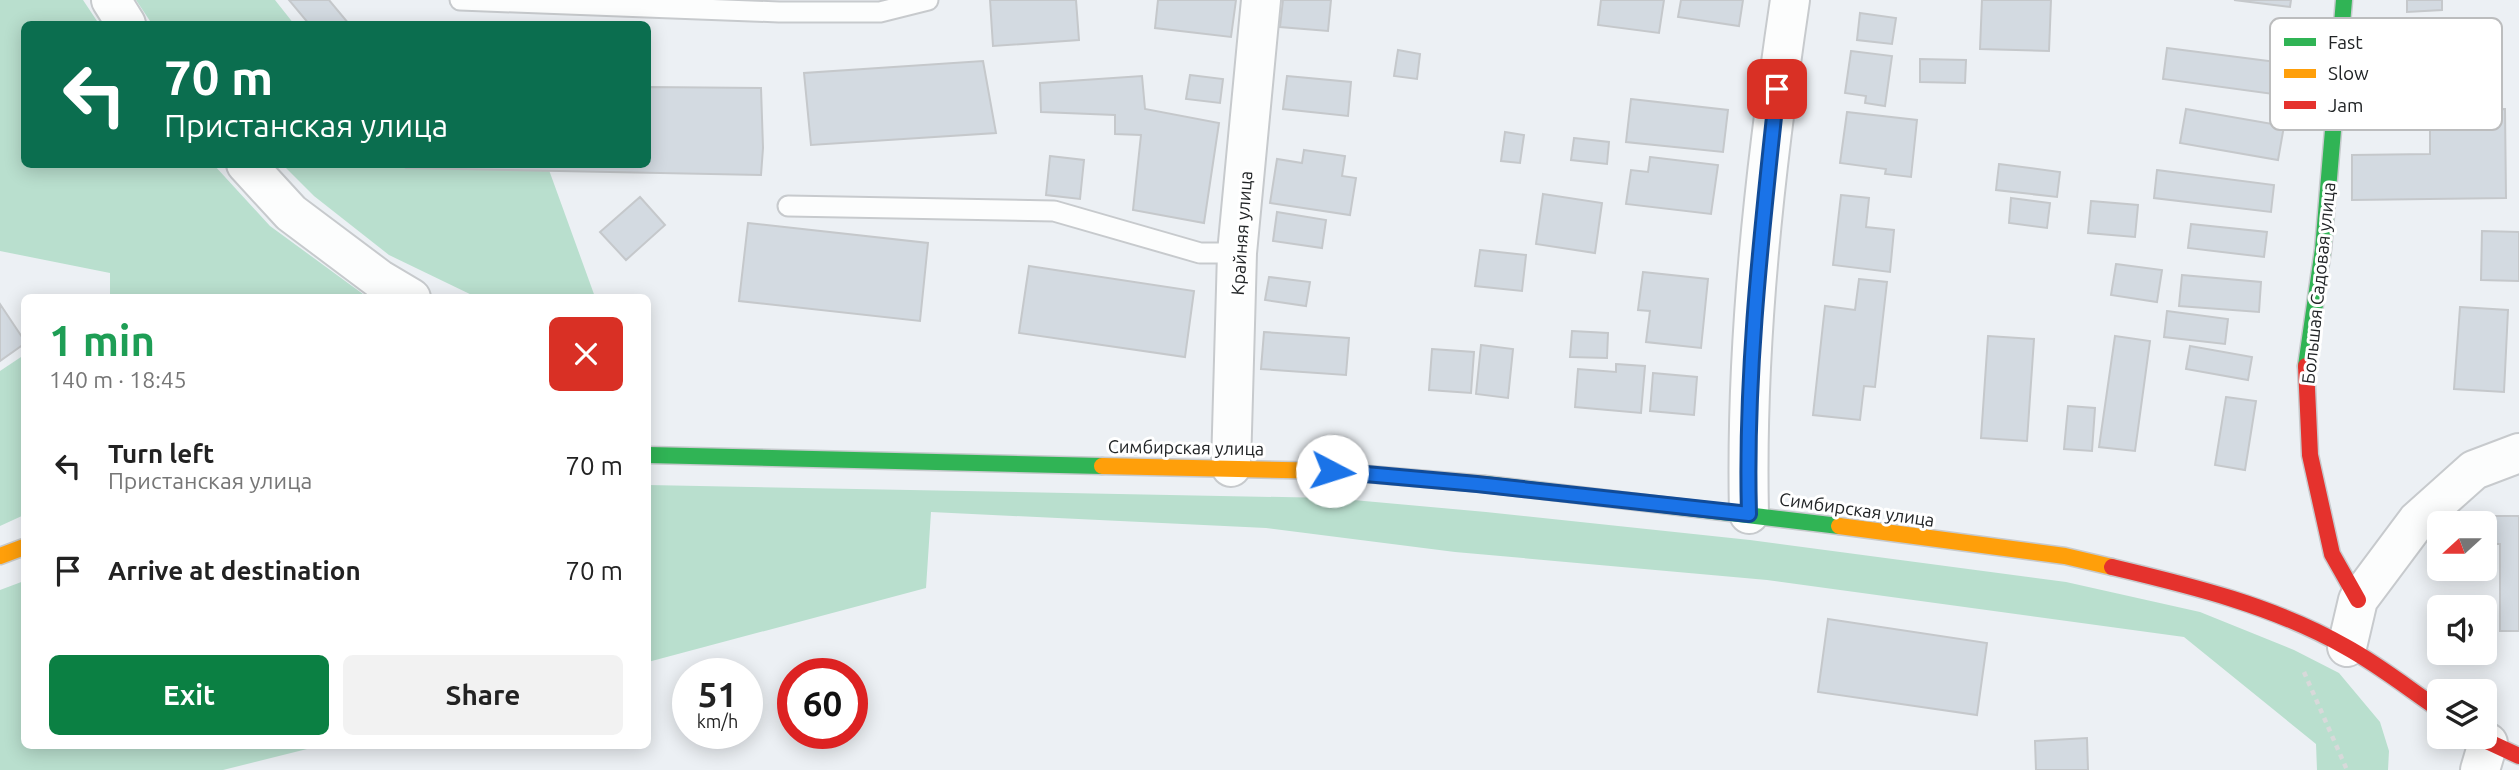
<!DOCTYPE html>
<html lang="en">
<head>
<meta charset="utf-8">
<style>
  body { margin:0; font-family:Ubuntu,sans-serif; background:#f2f2f2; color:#222; height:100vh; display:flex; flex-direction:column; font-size:26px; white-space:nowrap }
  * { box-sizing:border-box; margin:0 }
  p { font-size:23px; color:#767676 }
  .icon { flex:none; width:38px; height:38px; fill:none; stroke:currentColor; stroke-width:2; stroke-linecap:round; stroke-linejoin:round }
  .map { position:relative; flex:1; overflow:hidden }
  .side { position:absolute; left:21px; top:294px; width:630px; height:455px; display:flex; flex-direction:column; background:#fff; border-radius:10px; box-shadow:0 4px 18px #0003 }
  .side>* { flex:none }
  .banner { position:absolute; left:21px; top:21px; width:630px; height:147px; border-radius:10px; box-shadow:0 4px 18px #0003; background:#0b6e4f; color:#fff; overflow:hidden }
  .needle { width:46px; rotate:249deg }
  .controls { position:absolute; left:2427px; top:511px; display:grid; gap:14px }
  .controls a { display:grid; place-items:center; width:70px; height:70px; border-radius:10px; background:#fff; box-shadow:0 4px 18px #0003; font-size:35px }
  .speed { position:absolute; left:672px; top:658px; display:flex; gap:14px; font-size:35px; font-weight:700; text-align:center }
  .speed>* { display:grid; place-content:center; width:91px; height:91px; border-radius:50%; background:#fff; box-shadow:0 4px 18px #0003; line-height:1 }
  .speed small { font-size:18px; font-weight:400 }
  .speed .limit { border:10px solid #d22; background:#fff; color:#111 }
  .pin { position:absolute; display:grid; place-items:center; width:60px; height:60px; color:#fff; margin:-30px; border-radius:14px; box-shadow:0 4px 10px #0006 }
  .me { position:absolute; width:77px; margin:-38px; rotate:95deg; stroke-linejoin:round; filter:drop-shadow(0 0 5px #0008) }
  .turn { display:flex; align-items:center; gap:24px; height:147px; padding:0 28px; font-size:32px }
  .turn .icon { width:91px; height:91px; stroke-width:2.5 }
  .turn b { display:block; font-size:49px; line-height:60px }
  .round { display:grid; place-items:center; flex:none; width:74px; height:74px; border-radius:10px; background:#f2f2f2 }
  .head { display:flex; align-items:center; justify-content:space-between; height:119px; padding:0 28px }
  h1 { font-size:42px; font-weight:700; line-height:52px; color:#1e9e55 }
  .action { display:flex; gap:14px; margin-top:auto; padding:14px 28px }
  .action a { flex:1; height:80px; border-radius:10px; background:#0b8043; color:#fff; font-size:28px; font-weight:700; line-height:80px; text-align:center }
  .action a+a { background:#f2f2f2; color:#222 }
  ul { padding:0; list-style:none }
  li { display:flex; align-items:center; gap:21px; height:105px; padding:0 28px }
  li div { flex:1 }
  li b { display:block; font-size:26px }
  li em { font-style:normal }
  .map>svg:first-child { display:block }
  .green { fill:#b9dfce }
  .building { fill:#d3dae1; stroke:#c5c8cb; stroke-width:2 }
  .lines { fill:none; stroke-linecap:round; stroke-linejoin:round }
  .lane-casing { stroke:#c7cacd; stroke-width:23 }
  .street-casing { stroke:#c7cacd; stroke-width:42 }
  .fast-casing { stroke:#c7cacd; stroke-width:19 }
  .slow-casing { stroke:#c7cacd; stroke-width:19 }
  .jam-casing { stroke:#c7cacd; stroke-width:19 }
  .path { stroke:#d8d9da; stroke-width:4.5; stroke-dasharray:5 5; stroke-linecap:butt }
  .lane { stroke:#fcfdfd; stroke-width:19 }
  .street { stroke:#fcfdfd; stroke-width:38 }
  .fast { stroke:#30b455; stroke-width:16 }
  .slow { stroke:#ff9f0a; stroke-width:16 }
  .jam { stroke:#e5322d; stroke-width:16 }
  .route-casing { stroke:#114b97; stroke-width:18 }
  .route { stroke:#1a73e8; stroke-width:12 }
  .labels { text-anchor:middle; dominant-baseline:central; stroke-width:6; stroke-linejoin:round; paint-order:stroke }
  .street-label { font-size:18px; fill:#212426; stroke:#fff }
  .key { fill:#fff; stroke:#bcbdbe; stroke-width:2 }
  .key-label { font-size:19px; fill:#212426 }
</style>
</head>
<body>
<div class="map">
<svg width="2519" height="770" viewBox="0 0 2519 770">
  <rect width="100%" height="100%" fill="#ecf0f4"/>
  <path class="green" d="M0,0H83L99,24H24V164L214,165L270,226L367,297H110V273L0,251Z
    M136,0H275L294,24H152Z
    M403,164L406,168L549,170L595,297H476L389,255L314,196L283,165Z
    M24,355V515L0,526V371Z
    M648,485L1331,498L1486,512L1750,540L2066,582L2200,612L2294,650L2339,673L2380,722L2389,751L2388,770H2317L2316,744L2184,637L1767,580L1455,552L1266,528L931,512L926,588L648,662Z
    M24,581V746H319L223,770H0V590Z"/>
  <path class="building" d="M289,0H329L349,24H309Z
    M990,0H1076L1079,40L993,46Z
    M1158,0H1236L1231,37L1155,28Z
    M1283,0H1331L1328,31L1280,27Z
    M1601,0H1664L1659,33L1598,25Z
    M1681,0H1743L1739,26L1678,17Z
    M1982,0H2051L2049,51L1980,49Z
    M2234,0H2291L2290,7Z
    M2407,0H2442V10L2407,12Z
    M1860,13L1896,18L1892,44L1857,40Z
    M2167,48L2292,64L2288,96L2163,79Z
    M1398,50L1420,54L1417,79L1394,76Z
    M1851,51L1892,56L1885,106L1865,103L1866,96L1845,93Z
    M1920,59L1966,60L1965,83L1920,82Z
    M983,61L996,133L811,145L804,73Z
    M1190,75L1223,79L1220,103L1186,99Z
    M1142,76L1145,109L1219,123L1204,223L1133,210L1141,135L1115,134V115L1041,112L1040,83Z
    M1287,76L1351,82L1348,116L1283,109Z
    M648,87L761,88L763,148L761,175L406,168L403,164H648Z
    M1631,99L1728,110L1723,152L1626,142Z
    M2186,109L2284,126L2278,160L2180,143Z
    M2505,109L2506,198L2352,200V155L2430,154V110Z
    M1847,112L1917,120L1911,177L1885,174L1886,169L1840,163Z
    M1505,132L1524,135L1520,163L1501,161Z
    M1574,138L1609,142L1607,164L1571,160Z
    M1304,150L1345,156L1342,176L1356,178L1350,215L1270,203L1277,159L1302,163Z
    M1050,156L1084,160L1080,199L1046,195Z
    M1650,157L1718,165L1711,214L1626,204L1631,170L1648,172Z
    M1999,164L2060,172L2057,197L1996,190Z
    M2157,170L2274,185L2271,212L2154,198Z
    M1543,194L1602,203L1595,253L1536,244Z
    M1841,195L1869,198L1866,227L1894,230L1890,272L1833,265Z
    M640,197L665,225L626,260L600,232Z
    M2011,198L2050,203L2047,228L2009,223Z
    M2091,201L2138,205L2135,237L2088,233Z
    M1277,212L1326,220L1322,248L1273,241Z
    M748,223L928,243L920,321L739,301Z
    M2191,224L2267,232L2264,257L2188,248Z
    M2482,231L2519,232V281L2481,280Z
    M1480,250L1526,255L1522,291L1475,286Z
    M2116,264L2162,270L2157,302L2111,295Z
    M1029,266L1194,291L1185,357L1019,333Z
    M1643,272L1708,279L1701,348L1646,342L1650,311L1638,310Z
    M2182,275L2261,282L2259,312L2179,306Z
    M1269,277L1310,282L1306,306L1265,300Z
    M1859,279L1887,282L1875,387L1864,386L1860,420L1813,415L1825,306L1855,310Z
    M0,304L24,340V344L0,361Z
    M2460,307L2508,310L2504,392L2454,389Z
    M2167,311L2228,319L2225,344L2164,337Z
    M1572,331L1608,333L1607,358L1570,357Z
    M1264,332L1349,338L1346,375L1261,369Z
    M1988,336L2034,339L2027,441L1981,438Z
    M2115,336L2150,341L2135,451L2099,447Z
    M1481,345L1513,349L1508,398L1476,394Z
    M2190,346L2252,357L2248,380L2186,369Z
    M1432,349L1474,352L1471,393L1429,390Z
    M1616,364L1645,366L1641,413L1575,407L1578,369L1616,372Z
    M1653,373L1697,377L1694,415L1650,411Z
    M2226,397L2256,401L2245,470L2215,465Z
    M2068,406L2095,408L2092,451L2064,449Z
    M2482,516H2519V631H2500V544H2485V523H2482Z
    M1828,619L1987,643L1977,715L1818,692Z
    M2087,738L2088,770H2036L2035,741Z"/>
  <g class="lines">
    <defs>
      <path id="lane" d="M460,0L779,12H880L928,0
        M788,206L1054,211L1200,253H1237"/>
      <path id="street" d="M111,0L126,24
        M246,164L291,213L379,279L411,298
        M1231,467L1237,253L1261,0
        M1749,514C1745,343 1765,169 1790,0
        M2347,647L2358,600L2417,521L2474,470L2519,453
        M2480,770L2488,743"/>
      <path id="fast" d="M2306,366L2323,249L2344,0
        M648,455L1102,466
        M1485,484L1839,526"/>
      <path id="slow" d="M1102,466L1332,471L1485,484
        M1839,526L2065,556L2112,567
        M0,556L24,547"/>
      <path id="jam" d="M2306,366L2310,455L2332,554L2358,600
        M2112,567C2192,586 2274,606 2346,647C2379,665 2409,689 2440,710
        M2478,737L2519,756"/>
    </defs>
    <use href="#lane" class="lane-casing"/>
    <use href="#street" class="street-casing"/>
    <use href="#fast" class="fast-casing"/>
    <use href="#slow" class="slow-casing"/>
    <use href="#jam" class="jam-casing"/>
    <path class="path" d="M2304,672L2347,770"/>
    <use href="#lane" class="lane"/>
    <use href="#street" class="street"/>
    <use href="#fast" class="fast"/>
    <use href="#slow" class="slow"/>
    <use href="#jam" class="jam"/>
  </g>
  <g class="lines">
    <defs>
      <path id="route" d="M1332,471L1477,484L1749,514C1745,372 1762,230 1777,89"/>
    </defs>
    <use href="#route" class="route-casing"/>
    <use href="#route" class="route"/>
  </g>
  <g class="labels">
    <g class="street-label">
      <text transform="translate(1241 233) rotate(-86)">Крайняя улица</text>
      <text transform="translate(2318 283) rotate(-84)">Большая Садовая улица</text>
      <text transform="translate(1186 447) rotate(1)">Симбирская улица</text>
      <text transform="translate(1857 509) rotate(8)">Симбирская улица</text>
    </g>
  </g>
  <rect x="2270" y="18" width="232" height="112" rx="10" class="key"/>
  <rect x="2284" y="38" width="32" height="8" fill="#30b455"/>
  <rect x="2284" y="69" width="32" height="9" fill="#ff9f0a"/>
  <rect x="2284" y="101" width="32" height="8" fill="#e5322d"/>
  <g class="key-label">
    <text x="2328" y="49">Fast</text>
    <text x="2328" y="80">Slow</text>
    <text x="2328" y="112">Jam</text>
  </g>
</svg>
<div class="controls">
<a><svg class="needle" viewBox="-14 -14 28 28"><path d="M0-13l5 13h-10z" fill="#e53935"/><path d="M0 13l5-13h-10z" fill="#767676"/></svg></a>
<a><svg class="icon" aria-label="sound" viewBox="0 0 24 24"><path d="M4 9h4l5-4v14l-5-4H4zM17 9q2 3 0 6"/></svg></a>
<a><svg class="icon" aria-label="layers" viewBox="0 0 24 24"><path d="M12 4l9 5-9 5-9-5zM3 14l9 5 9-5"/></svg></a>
</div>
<div class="speed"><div>51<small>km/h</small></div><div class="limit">60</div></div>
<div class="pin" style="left:1777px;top:89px;background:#d93025"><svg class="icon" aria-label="arrive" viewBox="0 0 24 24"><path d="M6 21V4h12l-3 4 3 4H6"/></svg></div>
<svg class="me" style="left:1332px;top:471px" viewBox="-20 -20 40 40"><circle r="19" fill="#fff"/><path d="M0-13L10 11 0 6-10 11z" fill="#1a73e8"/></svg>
<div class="banner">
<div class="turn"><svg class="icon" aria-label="left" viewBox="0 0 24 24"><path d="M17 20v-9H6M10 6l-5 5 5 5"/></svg><div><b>70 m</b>Пристанская улица</div></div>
</div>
<section class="side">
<div class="head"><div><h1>1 min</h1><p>140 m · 18:45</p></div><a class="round" style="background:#d93025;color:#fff"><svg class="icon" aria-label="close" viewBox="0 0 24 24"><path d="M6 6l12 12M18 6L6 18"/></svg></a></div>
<ul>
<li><svg class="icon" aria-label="left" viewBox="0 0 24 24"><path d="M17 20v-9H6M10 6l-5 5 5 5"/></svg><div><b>Turn left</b><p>Пристанская улица</p></div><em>70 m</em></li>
<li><svg class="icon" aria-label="arrive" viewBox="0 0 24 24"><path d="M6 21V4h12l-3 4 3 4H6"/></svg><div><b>Arrive at destination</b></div><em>70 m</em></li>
</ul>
<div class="action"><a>Exit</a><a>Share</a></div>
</section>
</div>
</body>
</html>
